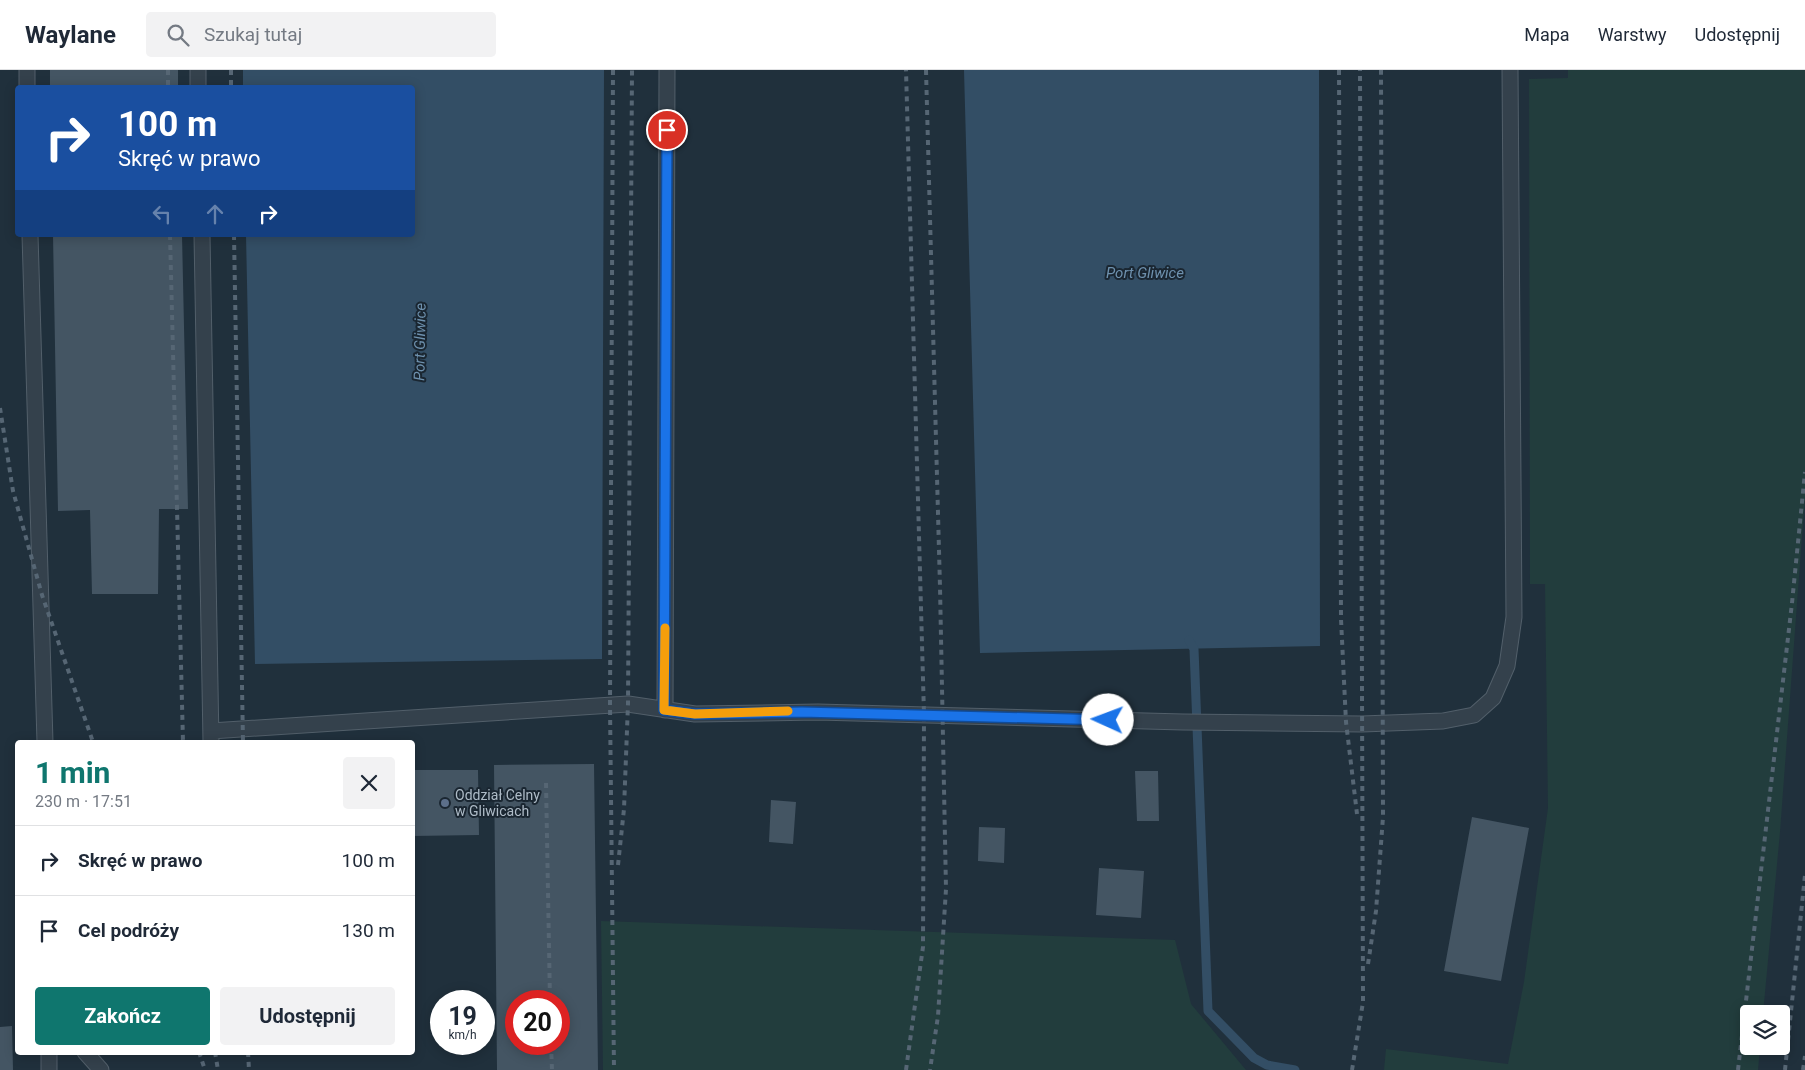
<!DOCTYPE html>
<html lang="pl">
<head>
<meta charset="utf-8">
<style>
  body { margin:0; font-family:Roboto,sans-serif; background:#f2f2f3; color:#1f2937; height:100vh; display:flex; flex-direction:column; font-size:19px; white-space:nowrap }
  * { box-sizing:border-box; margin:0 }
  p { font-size:16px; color:#747a83 }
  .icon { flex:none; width:28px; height:28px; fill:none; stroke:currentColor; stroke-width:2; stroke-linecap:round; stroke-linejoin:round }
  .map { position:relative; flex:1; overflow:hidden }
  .sheet { position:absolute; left:15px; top:670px; width:400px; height:315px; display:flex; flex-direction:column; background:#fff; border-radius:5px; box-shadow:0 2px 12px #0003 }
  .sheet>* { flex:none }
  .banner { position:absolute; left:15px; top:15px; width:400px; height:152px; border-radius:5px; box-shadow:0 2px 12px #0003; background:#1a4fa0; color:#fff; overflow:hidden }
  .fabs { position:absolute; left:1740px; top:935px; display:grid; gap:10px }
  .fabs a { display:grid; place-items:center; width:50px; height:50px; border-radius:5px; background:#fff; box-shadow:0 2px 12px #0003; font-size:25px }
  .speed { position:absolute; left:430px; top:920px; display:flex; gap:10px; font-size:25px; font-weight:700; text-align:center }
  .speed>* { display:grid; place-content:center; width:65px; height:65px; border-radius:50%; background:#fff; box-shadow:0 2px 12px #0003; line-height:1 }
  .speed small { font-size:12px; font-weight:400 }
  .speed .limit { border:8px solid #d22; background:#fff; color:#111 }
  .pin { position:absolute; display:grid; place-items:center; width:42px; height:42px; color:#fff; margin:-21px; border:2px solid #fff; border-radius:50%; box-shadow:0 1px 5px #0007 }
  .me { position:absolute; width:55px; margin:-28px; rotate:272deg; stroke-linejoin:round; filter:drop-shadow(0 0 4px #0008) }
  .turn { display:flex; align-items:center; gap:18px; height:105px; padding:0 20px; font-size:22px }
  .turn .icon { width:65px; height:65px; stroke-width:2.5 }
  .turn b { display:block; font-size:35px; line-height:42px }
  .lanes { display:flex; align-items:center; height:48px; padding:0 20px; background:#0003; justify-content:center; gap:25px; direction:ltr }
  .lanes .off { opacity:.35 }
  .round { display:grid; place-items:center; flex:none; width:52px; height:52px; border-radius:5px; background:#f2f2f3 }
  .head { display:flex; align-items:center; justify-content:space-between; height:85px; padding:0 20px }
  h1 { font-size:30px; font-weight:700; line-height:38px; color:#0f766e }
  .cta { display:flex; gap:10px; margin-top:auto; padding:10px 20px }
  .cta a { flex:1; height:58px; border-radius:5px; background:#0f766e; color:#fff; font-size:20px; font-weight:700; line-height:58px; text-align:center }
  .cta a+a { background:#f2f2f3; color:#1f2937 }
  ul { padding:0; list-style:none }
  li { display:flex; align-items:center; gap:15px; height:70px; padding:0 20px; border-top:1px solid #e0e1e3 }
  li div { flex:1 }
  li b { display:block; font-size:19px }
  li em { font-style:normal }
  header { display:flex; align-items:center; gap:30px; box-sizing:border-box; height:70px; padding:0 25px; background:#fff; border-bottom:1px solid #e0e1e3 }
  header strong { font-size:24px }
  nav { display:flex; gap:28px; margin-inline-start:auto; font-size:18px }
  .search { width:350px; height:45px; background:#f2f2f3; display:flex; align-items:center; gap:12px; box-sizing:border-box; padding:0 18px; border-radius:5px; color:#747a83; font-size:19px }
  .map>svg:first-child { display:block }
  .green { fill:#223d3d }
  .water { fill:#334e65 }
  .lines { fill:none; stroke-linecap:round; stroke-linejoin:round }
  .stream { stroke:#334e65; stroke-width:9 }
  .building { fill:#445563; fill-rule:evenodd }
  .service-casing { stroke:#525f6a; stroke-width:17 }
  .service { stroke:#34414c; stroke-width:15 }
  .rail { stroke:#566674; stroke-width:4; stroke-dasharray:5 5; stroke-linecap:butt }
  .route-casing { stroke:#114b97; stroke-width:12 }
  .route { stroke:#1a73e8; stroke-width:9 }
  .slow { stroke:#f59e0b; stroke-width:9 }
  .service-dot { fill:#5c6f8a; stroke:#1a2631; stroke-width:2 }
  .labels { text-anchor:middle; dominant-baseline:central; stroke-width:4; stroke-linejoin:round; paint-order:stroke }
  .poi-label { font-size:14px; fill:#afbcc8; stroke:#1a2631; text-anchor:start }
  .water-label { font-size:15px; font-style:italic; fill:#6e91ae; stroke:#1a2631 }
</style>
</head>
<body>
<header>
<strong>Waylane</strong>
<div class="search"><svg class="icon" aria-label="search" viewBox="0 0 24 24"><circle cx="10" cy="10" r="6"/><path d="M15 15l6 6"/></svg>Szukaj tutaj</div>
<nav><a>Mapa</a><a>Warstwy</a><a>Udostępnij</a></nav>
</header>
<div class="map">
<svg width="1805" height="1000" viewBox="0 0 1805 1000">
  <rect width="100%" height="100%" fill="#20303c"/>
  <path class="green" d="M1568,0H1805V426L1780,762L1763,944H1749V976H1760L1758,1000H1384L1386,979L1508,994L1524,912L1548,738L1545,514H1530L1529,9L1568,8Z
    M601,851L1175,870L1191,934L1246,1000H603Z"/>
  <path class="water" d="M243,0H604L602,589L255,594L246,165H412V18L243,17Z
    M964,0H1319L1320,576L980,583Z"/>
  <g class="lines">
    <path class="stream" d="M1189,570L1194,579L1208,941L1254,988L1267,995L1295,1000"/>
  </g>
  <path class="building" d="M50,0H178V18H50Z
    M53,165H182L188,439H159L158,524H92L90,440L58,441Z
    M594,694L598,1000H497L494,695ZM516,931H559V974H516Z
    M412,700H478L479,765L412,766Z
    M1135,701H1158L1159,751H1137Z
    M771,730L796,732L793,774L769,772Z
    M1472,747L1529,758L1501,911L1444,901Z
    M979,757L1005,758L1004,793L978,791Z
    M1099,798L1144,801L1141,848L1096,845Z
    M12,956L13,1000H0V957Z"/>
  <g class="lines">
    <defs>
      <path id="service" d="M27,0V18
        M198,0V18
        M30,165L45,672
        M202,165L211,672
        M665,640L667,0
        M211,661L628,634L695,644L818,642L1183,652L1362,654L1443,651L1474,645L1493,628L1507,596L1514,547L1510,0
        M49,982V1000
        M85,982L101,1000"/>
    </defs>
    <use href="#service" class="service-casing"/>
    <use href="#service" class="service"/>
    <path class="rail" d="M168,0V18
      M231,0V18
      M613,0L610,635L614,1000
      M926,0L940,517L946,819L938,946L930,1000
      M1339,0L1341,549L1346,652L1357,744
      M170,165L183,672
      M234,165L243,672
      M0,338L13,421L42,525L93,672
      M546,713L550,931
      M618,795L624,739L628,634L632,0
      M1368,894L1376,841L1383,747L1381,0
      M551,974L552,1000
      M199,982L205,1000
      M215,982L218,1000
      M248,982L249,1000
      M906,1000L923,877L924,645L906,0
      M1352,1000L1363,932L1360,0
      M1738,1000L1792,533L1805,402
      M1785,1000L1805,805
      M1803,1000L1805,986"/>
  </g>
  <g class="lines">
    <defs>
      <path id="route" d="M667,60L664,640L695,644L802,642L1108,650"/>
    </defs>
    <use href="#route" class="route-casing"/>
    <use href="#route" class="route"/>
    <path class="slow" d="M665,558L664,640L695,644L788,641"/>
  </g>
  <circle class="service-dot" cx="445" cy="733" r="5"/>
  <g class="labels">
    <g class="poi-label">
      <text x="455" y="725">Oddział Celny<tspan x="455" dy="16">w Gliwicach</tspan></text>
    </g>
    <g class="water-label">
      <text x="1145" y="203">Port Gliwice</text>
      <text transform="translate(420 272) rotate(-89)">Port Gliwice</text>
    </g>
  </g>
</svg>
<div class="fabs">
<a><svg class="icon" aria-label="layers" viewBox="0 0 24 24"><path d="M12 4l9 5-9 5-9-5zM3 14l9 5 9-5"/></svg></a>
</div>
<div class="speed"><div>19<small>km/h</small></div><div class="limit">20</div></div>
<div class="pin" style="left:667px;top:60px;background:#d93025"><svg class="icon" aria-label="arrive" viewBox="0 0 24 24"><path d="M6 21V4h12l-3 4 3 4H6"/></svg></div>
<svg class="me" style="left:1108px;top:650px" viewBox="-20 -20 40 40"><circle r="19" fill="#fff"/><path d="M0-13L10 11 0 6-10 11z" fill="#1a73e8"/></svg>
<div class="banner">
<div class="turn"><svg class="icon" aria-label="right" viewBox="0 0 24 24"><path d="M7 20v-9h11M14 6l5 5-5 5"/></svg><div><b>100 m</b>Skręć w prawo</div></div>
<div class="lanes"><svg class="icon off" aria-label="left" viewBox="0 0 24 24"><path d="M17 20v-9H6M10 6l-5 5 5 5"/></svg><svg class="icon off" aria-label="ahead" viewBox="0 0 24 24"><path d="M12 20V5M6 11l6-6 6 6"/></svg><svg class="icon" aria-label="right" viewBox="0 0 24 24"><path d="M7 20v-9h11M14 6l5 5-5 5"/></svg></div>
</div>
<section class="sheet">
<div class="head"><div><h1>1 min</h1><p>230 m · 17:51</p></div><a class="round"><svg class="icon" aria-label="close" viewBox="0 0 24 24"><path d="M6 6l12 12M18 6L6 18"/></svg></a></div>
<ul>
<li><svg class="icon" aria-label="right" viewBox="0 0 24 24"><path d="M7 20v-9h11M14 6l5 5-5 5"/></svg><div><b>Skręć w prawo</b></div><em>100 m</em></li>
<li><svg class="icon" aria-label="arrive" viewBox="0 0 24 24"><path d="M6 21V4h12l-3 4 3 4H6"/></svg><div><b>Cel podróży</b></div><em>130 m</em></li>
</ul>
<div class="cta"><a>Zakończ</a><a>Udostępnij</a></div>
</section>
</div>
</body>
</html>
